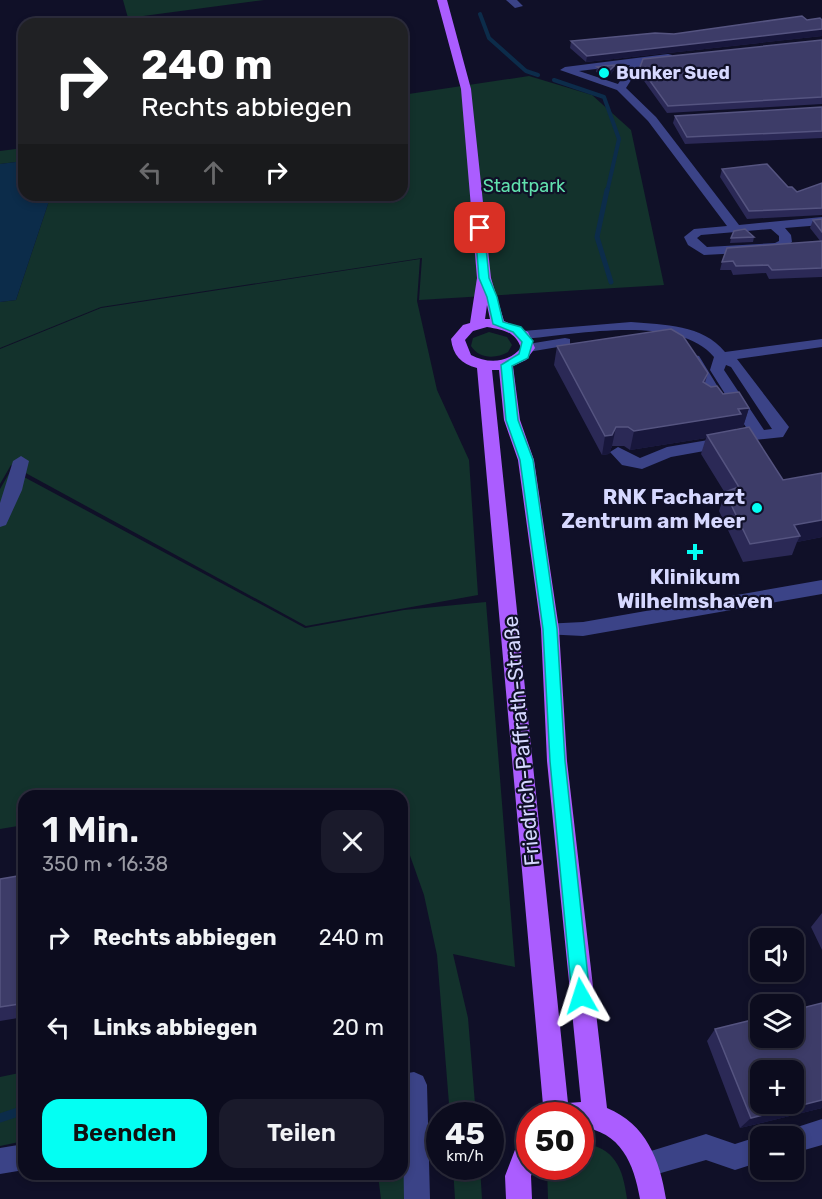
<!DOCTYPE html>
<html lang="de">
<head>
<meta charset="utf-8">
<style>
  body { margin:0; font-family:Rubik,sans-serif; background:#1a1a2b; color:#f1f3f6; height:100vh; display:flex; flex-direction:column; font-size:22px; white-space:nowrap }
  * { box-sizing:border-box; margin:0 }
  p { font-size:20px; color:#9a9ba4 }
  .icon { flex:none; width:33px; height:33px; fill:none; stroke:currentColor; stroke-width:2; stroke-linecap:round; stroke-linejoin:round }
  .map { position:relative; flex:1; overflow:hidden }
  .sheet { position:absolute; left:18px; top:790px; width:390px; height:390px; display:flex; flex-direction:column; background:#0c0c1e; border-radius:18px; box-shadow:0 3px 9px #0003,0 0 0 2px #2c2c3c }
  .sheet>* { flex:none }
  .guide { position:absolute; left:18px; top:18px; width:390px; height:183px; border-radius:18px; box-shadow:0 3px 9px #0003,0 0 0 2px #2c2c3c; background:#202124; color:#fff; overflow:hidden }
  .fabs { position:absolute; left:750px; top:928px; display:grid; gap:12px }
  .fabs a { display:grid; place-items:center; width:54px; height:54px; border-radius:12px; background:#0c0c1e; box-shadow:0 3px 9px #0003,0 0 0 2px #2c2c3c; font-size:30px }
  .speed { position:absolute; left:426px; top:1102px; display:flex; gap:12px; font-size:30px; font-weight:700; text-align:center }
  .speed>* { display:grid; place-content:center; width:78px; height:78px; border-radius:50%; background:#0c0c1e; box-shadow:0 3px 9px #0003,0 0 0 2px #2c2c3c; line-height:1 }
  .speed small { font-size:15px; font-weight:400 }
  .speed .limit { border:9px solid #d22; background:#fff; color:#111 }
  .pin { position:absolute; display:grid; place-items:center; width:51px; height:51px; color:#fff; margin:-26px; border-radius:12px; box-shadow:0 3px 9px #0006 }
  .me { position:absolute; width:66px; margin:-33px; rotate:354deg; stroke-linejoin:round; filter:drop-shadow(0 0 4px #0008) }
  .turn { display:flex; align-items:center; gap:21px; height:126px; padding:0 24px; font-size:27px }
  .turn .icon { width:78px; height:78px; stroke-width:2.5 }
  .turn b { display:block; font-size:42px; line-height:51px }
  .lanes { display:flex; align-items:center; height:57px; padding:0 24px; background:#0003; justify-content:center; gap:30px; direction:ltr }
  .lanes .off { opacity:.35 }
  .round { display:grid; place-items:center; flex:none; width:63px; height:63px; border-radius:18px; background:#1a1a2b }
  .head { display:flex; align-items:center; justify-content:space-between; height:102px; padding:0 24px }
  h1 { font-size:36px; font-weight:600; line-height:45px }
  .cta { display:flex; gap:12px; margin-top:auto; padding:12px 24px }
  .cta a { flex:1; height:69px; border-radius:18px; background:#03fff3; color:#111; font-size:24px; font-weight:600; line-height:69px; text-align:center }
  .cta a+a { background:#1a1a2b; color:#f1f3f6 }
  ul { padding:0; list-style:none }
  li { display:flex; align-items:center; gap:18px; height:90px; padding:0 24px }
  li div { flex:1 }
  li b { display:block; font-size:22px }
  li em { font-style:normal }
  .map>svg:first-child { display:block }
  .green { fill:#13322c }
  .water { fill:#0c2c4a }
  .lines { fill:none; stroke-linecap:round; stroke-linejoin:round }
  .stream-far2 { stroke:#0c2c4a; stroke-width:4 }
  .stream-far1 { stroke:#0c2c4a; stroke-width:5 }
  .stream { stroke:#0c2c4a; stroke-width:9 }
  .minor { fill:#3b4387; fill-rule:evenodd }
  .major { fill:#ab5dff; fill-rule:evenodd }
  .wall { fill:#2b2956 }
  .shaded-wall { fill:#18173c }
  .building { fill:#3d3c68; stroke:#555480; stroke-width:1.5; fill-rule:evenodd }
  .route { fill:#03fff3; stroke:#02a69e; stroke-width:1.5 }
  .poi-dot { fill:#03fff3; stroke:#101028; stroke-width:2 }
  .labels { text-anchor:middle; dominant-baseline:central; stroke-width:4.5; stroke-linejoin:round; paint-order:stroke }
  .far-poi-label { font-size:18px; font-weight:bold; fill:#d6d8ff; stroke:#101028; text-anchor:start }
  .far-park-label { font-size:18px; fill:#61e0ae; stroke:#101028 }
  .poi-label { font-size:21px; font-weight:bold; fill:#d6d8ff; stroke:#101028; text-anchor:end }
  .street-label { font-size:21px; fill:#d6d8ff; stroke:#101028 }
</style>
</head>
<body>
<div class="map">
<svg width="822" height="1199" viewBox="0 0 822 1199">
  <rect width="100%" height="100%" fill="#101028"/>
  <path class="green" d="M123,0H264L128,18Z
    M529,76L592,95L631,130L664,285L419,300L422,258L101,307L0,348V302L16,300L51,195H402V95Z
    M24,148V161L0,164V151Z
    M420,259L417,301L437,390L469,460L478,595L306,626L11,465L0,484V349L101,308Z
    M489,332L507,337L512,345L508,352C496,359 479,359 471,346L473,338Z
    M11,470L305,628L404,610L486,602L515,967L453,954L468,1018L476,1116H450L437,955L424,895L402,833V796H24V825L0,829V489Z
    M24,1072V1141L0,1146V1077Z
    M402,1142L405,1199H381L378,1175L402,1174Z
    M581,1143C615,1147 623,1168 627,1199H548L547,1168L580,1167Z
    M453,1167H480L482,1199H455Z"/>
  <path class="water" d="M24,161V195H51L16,300L0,302V164Z"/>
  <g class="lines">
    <path class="stream-far2" d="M480,14L489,38L526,71L538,75
      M554,80L604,97L619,139L607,192"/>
    <path class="stream-far1" d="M607,190L597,237L611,282"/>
    <path class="stream" d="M0,1118L24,1110"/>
    <path class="minor" d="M506,0H517L523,6L515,8Z
      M668,54L672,55V59L642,63L626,88L656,117L739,225L822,217V225L785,228L791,235L792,242L778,251L704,255L688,245L684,237L694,229L727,226L648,121L617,90L560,70L565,67ZM630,65L618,84L579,71ZM771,229L779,236V241L775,243L707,247L697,238L701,235Z
      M631,322C665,325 702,324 725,352L822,339V347L737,359L789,427L783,437L754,440L710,370L714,357C678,313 574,335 523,339L516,335L523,331ZM726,365L731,367L772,429L764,430L724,370Z
      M565,338L570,339V345L528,352L521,348L528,344Z
      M694,355L699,356L721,392L712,402L707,404L699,399L706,391L687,359Z
      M726,437L734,442L732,446L671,457L642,469L622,465L610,452L618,447L640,458L667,447Z
      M21,456L29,461L22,490L6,525L0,527V503L13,461Z
      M822,580V594L583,636L543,634L541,629L543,624L583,622Z
      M414,1072L423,1076L427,1085L430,1199H404L402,1074Z
      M822,1119V1145L794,1153V1137H782L785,1131Z
      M706,1134L735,1144L760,1136L763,1137L760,1162L735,1170L706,1160L647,1177L638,1173L634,1164L638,1155Z
      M24,1144V1170L0,1174V1148Z"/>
    <path class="major" d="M437,0H447L471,89L491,278L504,321L528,332L535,348L526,360L513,366L520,420L534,460L559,629L567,761L607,1108C646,1124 660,1160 666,1199H640C634,1164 621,1131 580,1127V1116H544L477,368C461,364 453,355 451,339L463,325L470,323L477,278L461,89ZM487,305L490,319H485ZM487,327C503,330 515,331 521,348C508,363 488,364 471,355L465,340L473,331ZM492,370H499L504,420L518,460L541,629L547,761L581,1102L568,1103Z
      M530,1130V1167H534L531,1176L532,1199H506L505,1176L521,1134Z"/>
  </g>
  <path class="wall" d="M807,20H822V36L586,62L570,48L571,41L674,34Z
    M822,40V104L667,113L639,74L640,67Z
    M597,67L614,70L610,75H604L596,72Z
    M822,107V138L685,144L673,123L675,116Z
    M722,169L788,187L797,192L822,183V215L747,219L720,177Z
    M822,219V277L769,279L766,273L733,275L731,270H720L722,262L821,242L810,228L813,220Z
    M754,237L753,242L730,243L731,238Z
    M557,346L708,373L705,383L723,394L749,408L743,427L736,428V430L783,480L822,537L797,542L792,555L743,562L719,511L725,493L701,454L706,438L630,450L624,446H612L609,454L602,455L554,365Z
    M24,875V1017L0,1021V879Z
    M822,913V950L811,927Z
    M715,1029L822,1108L740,1128L707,1041Z"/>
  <path class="shaded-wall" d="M822,29V36L586,62L587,56Z
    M615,65L614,70L610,75H604V71Z
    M749,408L743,427L736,428L735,433L707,435L706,438L630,450L634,431Z
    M616,427L612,446L609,454L602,455L605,436Z
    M822,520V537L797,542L800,536L794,525Z
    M24,940V1010L19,1004Z
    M822,1100V1108L740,1128L751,1118Z"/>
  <path class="building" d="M802,16L807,20L820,18L822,20V29L587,56L571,41L655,33L674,34Z
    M822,40V97L668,106L640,67L643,59Z
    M615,65L610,70L604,71L597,67Z
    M822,107V131L687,137L675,116Z
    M767,164L788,187H792L797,192L822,183V208L749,211L722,169Z
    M822,219V232L813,220Z
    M745,229L754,237L731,238L734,231Z
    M822,241V268L772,270L768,265L736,266L733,261L722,262L727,248Z
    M671,329L683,336L708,373L703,382L711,387L717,386L723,394L739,392L749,408L738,409L741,414L634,431L628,427H616L612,435L605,436L557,346Z
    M749,427L783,480L822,473V520L794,525L800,536L750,544L725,492L739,487L707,435Z
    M24,875V940L19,1004L0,1007V879Z
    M822,1003V1100L751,1118L715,1029L760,1018V1038H794V1010ZM760,1071H794V1104H760Z"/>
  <path class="route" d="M480,225L484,228L489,278L497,297L503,322L521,327L533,341L528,358L512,366L518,420L533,460L557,629L565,761L590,996L587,1002L581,1005L574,1002L572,996L550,761L543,629L520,460L506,420L501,365L519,354L522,342L513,332L493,324L487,297L479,278L475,228Z"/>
  <g class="poi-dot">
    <circle cx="604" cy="73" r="6"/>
    <circle cx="757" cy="508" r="6"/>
    <path d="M692 543h6v6h6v6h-6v6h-6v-6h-6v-6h6z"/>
  </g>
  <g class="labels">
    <g class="far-poi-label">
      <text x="616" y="73">Bunker Sued</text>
    </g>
    <g class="far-park-label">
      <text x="524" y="186">Stadtpark</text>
    </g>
    <g class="poi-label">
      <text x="745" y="496">RNK Facharzt<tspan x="745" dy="24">Zentrum am Meer</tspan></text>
      <text x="695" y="576" text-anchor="middle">Klinikum<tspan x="695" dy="24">Wilhelmshaven</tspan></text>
    </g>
    <g class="street-label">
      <text transform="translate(521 741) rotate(-95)">Friedrich-Paffrath-Straße</text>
    </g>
  </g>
</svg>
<div class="fabs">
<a><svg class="icon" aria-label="sound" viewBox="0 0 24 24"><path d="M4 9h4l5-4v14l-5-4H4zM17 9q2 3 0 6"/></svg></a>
<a><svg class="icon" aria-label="layers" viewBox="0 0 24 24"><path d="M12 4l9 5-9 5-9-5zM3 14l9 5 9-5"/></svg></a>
<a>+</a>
<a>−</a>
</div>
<div class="speed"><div>45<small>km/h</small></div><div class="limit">50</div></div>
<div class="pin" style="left:480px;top:228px;background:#d93025"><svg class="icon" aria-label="arrive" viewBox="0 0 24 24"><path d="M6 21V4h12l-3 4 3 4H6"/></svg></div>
<svg class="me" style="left:581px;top:996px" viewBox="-20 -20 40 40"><path d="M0-17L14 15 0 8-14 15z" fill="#03fff3" stroke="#fff" stroke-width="4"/></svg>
<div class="guide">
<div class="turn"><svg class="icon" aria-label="right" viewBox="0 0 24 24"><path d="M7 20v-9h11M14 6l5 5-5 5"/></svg><div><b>240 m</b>Rechts abbiegen</div></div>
<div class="lanes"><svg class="icon off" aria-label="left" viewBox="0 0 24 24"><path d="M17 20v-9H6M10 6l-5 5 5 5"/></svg><svg class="icon off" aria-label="ahead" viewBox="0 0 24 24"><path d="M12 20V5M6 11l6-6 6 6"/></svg><svg class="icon" aria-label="right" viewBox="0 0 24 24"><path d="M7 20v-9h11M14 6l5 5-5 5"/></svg></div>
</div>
<section class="sheet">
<div class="head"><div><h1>1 Min.</h1><p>350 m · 16:38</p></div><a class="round"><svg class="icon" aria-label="close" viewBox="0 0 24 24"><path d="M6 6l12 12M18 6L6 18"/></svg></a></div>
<ul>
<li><svg class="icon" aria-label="right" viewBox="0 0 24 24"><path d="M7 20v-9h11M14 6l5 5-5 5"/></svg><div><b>Rechts abbiegen</b></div><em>240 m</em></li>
<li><svg class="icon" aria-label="left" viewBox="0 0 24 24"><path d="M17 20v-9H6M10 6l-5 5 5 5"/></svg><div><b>Links abbiegen</b></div><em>20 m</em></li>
</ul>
<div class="cta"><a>Beenden</a><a>Teilen</a></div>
</section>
</div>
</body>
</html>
